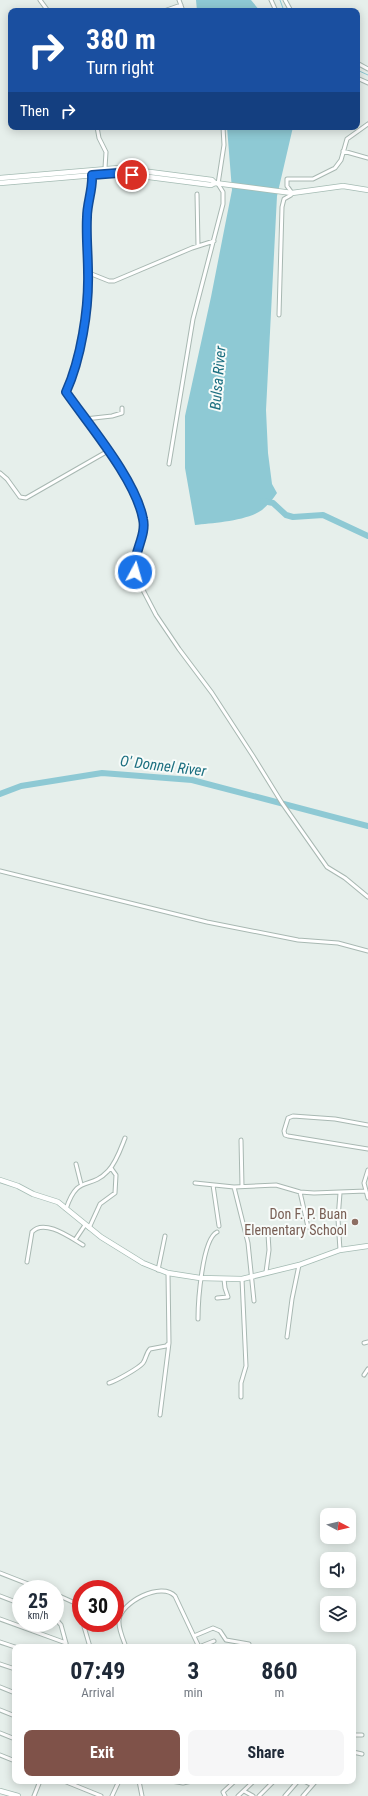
<!DOCTYPE html>
<html lang="en">
<head>
<meta charset="utf-8">
<style>
  body { margin:0; font-family:"Roboto Condensed",sans-serif; background:#f6f6f7; color:#1f2937; height:100vh; display:flex; flex-direction:column; font-size:15px; white-space:nowrap }
  * { box-sizing:border-box; margin:0 }
  p { font-size:13px; color:#747a83 }
  .icon { flex:none; width:22px; height:22px; fill:none; stroke:currentColor; stroke-width:2; stroke-linecap:round; stroke-linejoin:round }
  .map { position:relative; flex:1; overflow:hidden }
  .panel { position:absolute; left:12px; top:1644px; width:344px; height:140px; display:flex; flex-direction:column; background:#fff; border-radius:8px; box-shadow:0 2px 10px #0003 }
  .panel>* { flex:none }
  .top-card { position:absolute; left:8px; top:8px; width:352px; height:122px; border-radius:8px; box-shadow:0 2px 10px #0003; background:#1a4fa0; color:#fff; overflow:hidden }
  .needle { width:26px; rotate:97deg }
  .controls { position:absolute; left:320px; top:1508px; display:grid; gap:8px }
  .controls a { display:grid; place-items:center; width:36px; height:36px; border-radius:8px; background:#fff; box-shadow:0 2px 10px #0003; font-size:20px }
  .speed { position:absolute; left:12px; top:1580px; display:flex; gap:8px; font-size:20px; font-weight:700; text-align:center }
  .speed>* { display:grid; place-content:center; width:52px; height:52px; border-radius:50%; background:#fff; box-shadow:0 2px 10px #0003; line-height:1 }
  .speed small { font-size:10px; font-weight:400 }
  .speed .limit { border:6px solid #d22; background:#fff; color:#111 }
  .pin { position:absolute; display:grid; place-items:center; width:34px; height:34px; color:#fff; margin:-17px; border:2px solid #fff; border-radius:50%; box-shadow:0 1px 4px #0007 }
  .me { position:absolute; width:44px; margin:-22px; rotate:6deg; stroke-linejoin:round; filter:drop-shadow(0 0 3px #0008) }
  .turn { display:flex; align-items:center; gap:14px; height:84px; padding:0 12px; font-size:18px }
  .turn .icon { width:52px; height:52px; stroke-width:2.5 }
  .turn b { display:block; font-size:28px; line-height:34px }
  .then { display:flex; align-items:center; height:38px; padding:0 12px; background:#0003; gap:8px; font-size:15px }
  .eta { display:flex; justify-content:space-evenly; align-items:center; height:68px; text-align:center }
  .eta b { font-size:24px; font-weight:700; line-height:28px }
  .button { display:flex; gap:8px; margin-top:auto; padding:8px 12px }
  .button a { flex:1; height:46px; border-radius:8px; background:#7f5249; color:#fff; font-size:16px; font-weight:700; line-height:46px; text-align:center }
  .button a+a { background:#f6f6f7; color:#1f2937 }
  .map>svg:first-child { display:block }
  .water { fill:#8ec9d4 }
  .lines { fill:none; stroke-linecap:round; stroke-linejoin:round }
  .stream { stroke:#8ec9d4; stroke-width:1 }
  .river { stroke:#8ec9d4; stroke-width:6 }
  .street-casing { stroke:#a8b8b2; stroke-width:5 }
  .secondary-casing { stroke:#a4bbb3; stroke-width:6 }
  .street { stroke:#fff; stroke-width:3 }
  .secondary { stroke:#fff; stroke-width:4.5 }
  .route-casing { stroke:#114b97; stroke-width:10 }
  .route { stroke:#1a73e8; stroke-width:7 }
  .education-dot { fill:#8d6e63; stroke:#f7fbf9; stroke-width:1.5 }
  .labels { text-anchor:middle; dominant-baseline:central; stroke-width:4; stroke-linejoin:round; paint-order:stroke }
  .education-label { font-size:14px; fill:#785e54; stroke:#f7fbf9; text-anchor:end }
  .water-label { font-size:15px; font-style:italic; fill:#1c6f80; stroke:#f7fbf9 }
</style>
</head>
<body>
<div class="map">
<svg width="368" height="1796" viewBox="0 0 368 1796">
  <rect width="100%" height="100%" fill="#e6efeb"/>
  <path class="water" d="M196,0H251L260,11H197Z
    M227,127H293L277,196L266,410L268,453L272,484L277,493C273,499 268,505 262,510C247,521 213,523 195,525L185,468V416L211,297L232,190Z"/>
  <g class="lines">
    <path class="stream" d="M280,0L284,11
      M357,70L368,75"/>
    <path class="river" d="M263,501L273,503L286,515L293,517L323,515L368,536
      M0,794L21,786L102,773L192,780L368,826"/>
    <defs>
      <path id="street" d="M40,0L48,11
        M179,0L183,11
        M271,0L276,11
        M285,0L291,11
        M164,11L181,5
        M357,63L368,69
        M357,78L368,83
        M97,127L99,138L106,152L105,168
        M343,151L368,158
        M92,175C93,189 87,203 87,217C86,236 88,254 88,272C89,309 81,359 66,392L128,480L142,514L144,525L135,570L143,590L156,615L179,649L212,693L253,756L282,803L327,867L345,878L368,897
        M197,194L198,246
        M89,273L109,281H114L192,248L214,241
        M279,315L282,207L284,199L291,195L292,193L287,186V179H313L335,168L341,160L347,139L368,124
        M85,419L112,416L122,413V408
        M169,464L193,319L223,204V192L218,184L224,145L223,127
        M0,473L7,479L20,497L26,498L108,451
        M0,871L207,922L298,940L338,943L368,951
        M368,1125L335,1119L293,1116L288,1118L284,1131L285,1135L288,1136L368,1149
        M241,1140L242,1186
        M76,1164L81,1184
        M368,1170L364,1183L368,1198
        M195,1183L234,1187L276,1185L300,1192L314,1193L366,1191
        M213,1185L219,1226
        M234,1187L248,1243L254,1301
        M300,1192L308,1227
        M66,1209C78,1173 89,1191 108,1171C116,1163 121,1148 125,1138
        M89,1228L100,1204L115,1193L116,1175L111,1168
        M75,1240L85,1225
        M340,1250L338,1219L340,1193
        M27,1262L32,1232C44,1218 71,1238 83,1245
        M158,1270L165,1236
        M266,1272L269,1250L268,1234
        M217,1298L228,1297L225,1288L224,1279
        M198,1319C198,1303 202,1239 217,1232
        M287,1337L292,1299L299,1265
        M364,1343L368,1342
        M364,1375L368,1369
        M109,1383C116,1381 139,1368 143,1363C146,1359 146,1353 150,1349L166,1346L169,1343L168,1273
        M241,1397V1383L246,1366L242,1279
        M160,1415L169,1343
        M0,1573L41,1589
        M55,1594L75,1603L81,1616
        M0,1596L21,1604
        M55,1618L61,1625L67,1647
        M0,1619L66,1643
        M83,1623L90,1647
        M194,1636L213,1628L220,1631L226,1640L249,1644
        M0,1642L15,1647
        M126,1647C123,1639 118,1628 119,1620C121,1602 162,1581 175,1596L199,1647
        M199,1647L214,1641
        M0,1664L15,1669
        M0,1687L15,1693
        M0,1710L15,1716
        M0,1733L15,1739
        M353,1735H362
        M353,1752L362,1754
        M0,1755L15,1761
        M64,1781L101,1796
        M139,1781L142,1796
        M171,1781L183,1783L192,1781
        M304,1781L312,1785
        M244,1791L253,1796
        M34,1796L40,1781
        M112,1796L119,1781
        M225,1796L223,1792L235,1781
        M238,1796L254,1781
        M259,1796L274,1781
        M285,1796L298,1781
        M303,1796L316,1781"/>
      <path id="secondary" d="M0,178L119,168L212,180L215,183
        M0,183L118,173L211,185L215,183L292,193L343,186L368,190
        M0,1180L18,1186L33,1194L58,1202L101,1237L143,1263L168,1273L200,1278L242,1279L299,1265L340,1250L368,1246
        M0,1791L18,1796"/>
    </defs>
    <use href="#street" class="street-casing"/>
    <use href="#secondary" class="secondary-casing"/>
    <use href="#street" class="street"/>
    <use href="#secondary" class="secondary"/>
  </g>
  <g class="lines">
    <defs>
      <path id="route" d="M132,175L118,173L92,175C93,189 87,203 87,217C86,236 88,254 88,272C89,309 81,359 66,392C89,425 136,480 143,519C147,536 132,554 135,572"/>
    </defs>
    <use href="#route" class="route-casing"/>
    <use href="#route" class="route"/>
  </g>
  <circle class="education-dot" cx="355" cy="1222" r="4"/>
  <g class="labels">
    <g class="education-label">
      <text x="347" y="1214">Don F. P. Buan<tspan x="347" dy="16">Elementary School</tspan></text>
    </g>
    <g class="water-label">
      <text transform="translate(218 378) rotate(-85)">Bulsa River</text>
      <text transform="translate(163 766) rotate(7)">O' Donnel River</text>
    </g>
  </g>
</svg>
<div class="controls">
<a><svg class="needle" viewBox="-14 -14 28 28"><path d="M0-13l5 13h-10z" fill="#e53935"/><path d="M0 13l5-13h-10z" fill="#747a83"/></svg></a>
<a><svg class="icon" aria-label="sound" viewBox="0 0 24 24"><path d="M4 9h4l5-4v14l-5-4H4zM17 9q2 3 0 6"/></svg></a>
<a><svg class="icon" aria-label="layers" viewBox="0 0 24 24"><path d="M12 4l9 5-9 5-9-5zM3 14l9 5 9-5"/></svg></a>
</div>
<div class="speed"><div>25<small>km/h</small></div><div class="limit">30</div></div>
<div class="pin" style="left:132px;top:175px;background:#d93025"><svg class="icon" aria-label="arrive" viewBox="0 0 24 24"><path d="M6 21V4h12l-3 4 3 4H6"/></svg></div>
<svg class="me" style="left:135px;top:572px" viewBox="-20 -20 40 40"><circle r="17" fill="#1a73e8" stroke="#fff" stroke-width="3"/><path d="M0-11L8 9 0 5-8 9z" fill="#fff"/></svg>
<div class="top-card">
<div class="turn"><svg class="icon" aria-label="right" viewBox="0 0 24 24"><path d="M7 20v-9h11M14 6l5 5-5 5"/></svg><div><b>380 m</b>Turn right</div></div>
<div class="then">Then<svg class="icon" aria-label="right" viewBox="0 0 24 24"><path d="M7 20v-9h11M14 6l5 5-5 5"/></svg></div>
</div>
<section class="panel">
<div class="eta">
<div><b>07:49</b><p>Arrival</p></div>
<div><b>3</b><p>min</p></div>
<div><b>860</b><p>m</p></div>
</div>
<div class="button"><a>Exit</a><a>Share</a></div>
</section>
</div>
</body>
</html>
